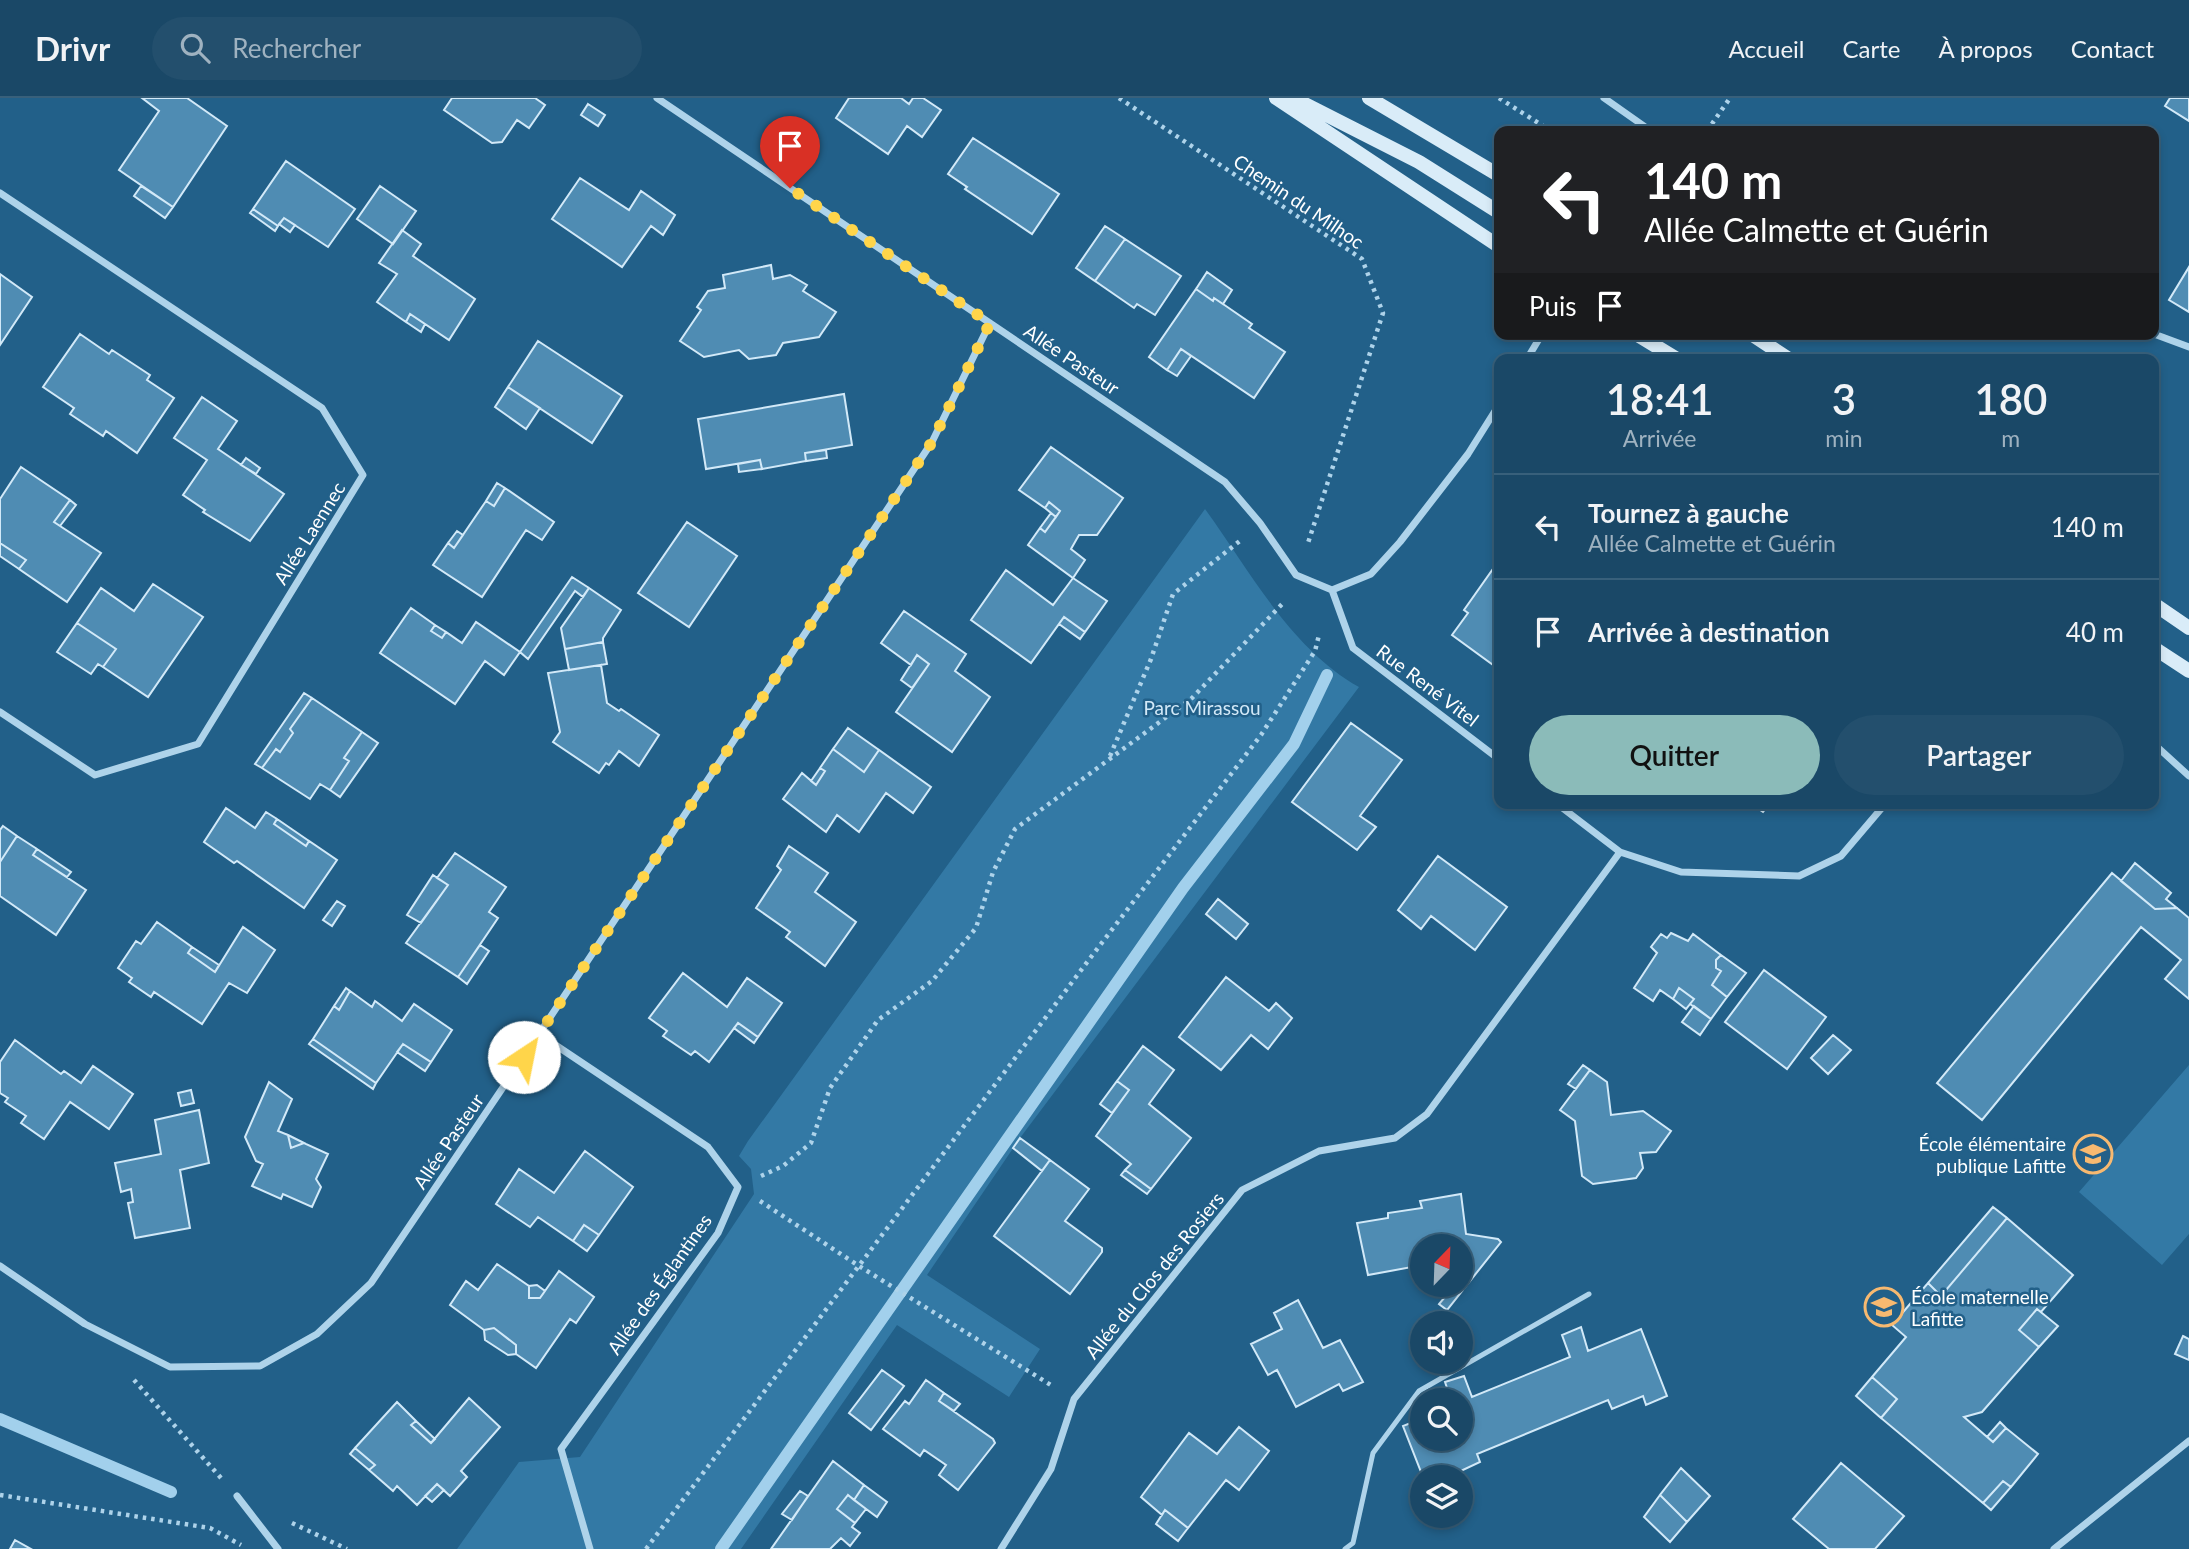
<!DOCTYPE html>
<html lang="fr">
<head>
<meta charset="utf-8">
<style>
  body { margin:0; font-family:Lato,sans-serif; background:#234f6d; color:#f1f3f6; height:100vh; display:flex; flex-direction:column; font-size:26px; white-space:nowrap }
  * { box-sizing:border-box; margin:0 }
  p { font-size:23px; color:#9fb2c0 }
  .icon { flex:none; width:38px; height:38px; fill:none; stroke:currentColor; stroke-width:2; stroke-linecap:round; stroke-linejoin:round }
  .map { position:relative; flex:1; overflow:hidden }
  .panel { position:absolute; left:1494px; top:256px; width:665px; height:455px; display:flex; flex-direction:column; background:#1a4867; border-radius:14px; box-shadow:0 4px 10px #0003,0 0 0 2px #38607b }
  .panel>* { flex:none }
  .top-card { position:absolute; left:1494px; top:28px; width:665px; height:214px; border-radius:14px; box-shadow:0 4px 10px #0003,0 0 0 2px #38607b; background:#202124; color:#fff; overflow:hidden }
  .needle { width:46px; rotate:23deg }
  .fabs { position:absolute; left:1410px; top:1136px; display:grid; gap:14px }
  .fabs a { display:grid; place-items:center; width:63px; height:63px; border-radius:50%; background:#1a4867; box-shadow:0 4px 10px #0003,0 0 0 2px #38607b; font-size:35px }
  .pin { position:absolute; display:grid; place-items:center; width:60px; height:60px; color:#fff; margin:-72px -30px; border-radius:50% 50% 50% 0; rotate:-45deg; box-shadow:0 0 7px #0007 }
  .pin .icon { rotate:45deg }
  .me { position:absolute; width:77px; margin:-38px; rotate:34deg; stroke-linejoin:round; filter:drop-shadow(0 0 5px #0008) }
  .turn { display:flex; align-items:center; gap:24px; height:147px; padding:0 35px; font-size:32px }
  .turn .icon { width:91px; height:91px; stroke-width:2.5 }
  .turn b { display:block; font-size:49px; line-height:60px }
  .then { display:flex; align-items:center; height:66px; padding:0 35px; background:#0003; gap:14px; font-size:26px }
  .eta { display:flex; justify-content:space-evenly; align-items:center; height:119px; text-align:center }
  .eta b { font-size:42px; font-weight:600; line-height:49px }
  .cta { display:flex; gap:14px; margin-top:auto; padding:14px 35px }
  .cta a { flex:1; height:80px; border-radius:42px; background:#8bbbb9; color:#111; font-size:28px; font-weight:600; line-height:80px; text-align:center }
  .cta a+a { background:#234f6d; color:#f1f3f6 }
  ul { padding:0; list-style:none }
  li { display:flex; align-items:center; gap:21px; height:105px; padding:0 35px; border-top:2px solid #38607b }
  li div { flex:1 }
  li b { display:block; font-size:26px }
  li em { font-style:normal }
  header { display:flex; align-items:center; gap:42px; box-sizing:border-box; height:98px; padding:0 35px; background:#1a4867; border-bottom:2px solid #38607b }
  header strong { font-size:33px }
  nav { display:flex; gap:38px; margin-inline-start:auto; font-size:24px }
  .search { width:490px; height:63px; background:#234f6d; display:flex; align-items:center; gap:18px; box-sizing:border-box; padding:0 24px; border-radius:38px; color:#9fb2c0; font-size:26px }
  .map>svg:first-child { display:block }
  .green { fill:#3379a5 }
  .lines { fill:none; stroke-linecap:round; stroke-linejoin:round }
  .stream { stroke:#a2d0ec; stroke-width:12 }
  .building { fill:#4f8cb3; stroke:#d2e9f8; stroke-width:2 }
  .path { stroke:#aed3ea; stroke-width:4.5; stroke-dasharray:3.5 5; stroke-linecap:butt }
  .service { stroke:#aed3ea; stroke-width:5 }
  .minor { stroke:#aed3ea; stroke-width:7 }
  .secondary { stroke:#d9ecf8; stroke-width:14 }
  .route { stroke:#ffd54a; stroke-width:12; stroke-dasharray:0 21.6 }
  .labels { text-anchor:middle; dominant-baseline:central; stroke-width:5; stroke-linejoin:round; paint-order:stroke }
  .street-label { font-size:19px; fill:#fff; stroke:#226089 }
  .park-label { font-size:19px; fill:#d2e9f8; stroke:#226089 }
  .poi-label { font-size:19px; fill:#fff; stroke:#226089; text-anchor:end }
</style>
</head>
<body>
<header>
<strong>Drivr</strong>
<div class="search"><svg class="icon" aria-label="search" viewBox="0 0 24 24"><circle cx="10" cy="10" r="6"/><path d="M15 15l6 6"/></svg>Rechercher</div>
<nav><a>Accueil</a><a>Carte</a><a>À propos</a><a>Contact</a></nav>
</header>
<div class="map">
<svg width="2189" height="1451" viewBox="0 0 2189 1451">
  <rect width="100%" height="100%" fill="#226089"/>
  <path class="green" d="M1205,411C1250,473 1290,550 1359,589L1020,1040L927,1177L1040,1251L1009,1299L897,1227L741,1451H457L519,1364L580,1359L754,1096L751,1071L739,1058L748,1043Z
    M2189,967V1136L2162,1167L2079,1094Z"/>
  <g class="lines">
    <path class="stream" d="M0,1321L171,1394
      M721,1451L1183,790L1294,646L1327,577"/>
  </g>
  <path class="building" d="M142,0H187L227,28L173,109L119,72L159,13Z
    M452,0H535L545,7L529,30L517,22L502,44L492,45L444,12Z
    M849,0H901L909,6L913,0H923L941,12L922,39L907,28L888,56L836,20Z
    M2170,0H2189V23L2165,8Z
    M588,6L605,17L598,28L581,17Z
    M973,40L1059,96L1032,136L965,91L967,89L948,76Z
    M286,63L355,111L328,149L284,120L278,128L253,111Z
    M580,80L629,112L641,93L675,117L663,137L651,128L622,169L552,121Z
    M141,88L173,109L165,120L134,98Z
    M380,88L416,113L393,146L357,121Z
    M253,111L278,128L275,133L250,115Z
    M284,120L295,127L290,134L279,126Z
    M1105,128L1125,141L1095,183L1076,170Z
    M402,132L421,146L413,158L475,201L449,242L410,216L406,224L377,204L397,176L379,165Z
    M1125,141L1181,178L1155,217L1137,206L1134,210L1095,183Z
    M771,167L773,181L790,177L807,187L803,193L836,214L819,239L783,245L776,257L749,261L739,252L704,259L680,243L701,212L697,209L708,193L725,190L723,177Z
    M2189,169V214L2169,202Z
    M1207,174L1232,192L1223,206L1214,200L1213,203L1196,191Z
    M0,176L32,199L0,247Z
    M1196,191L1213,203L1214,200L1223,206L1252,226L1249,230L1285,254L1254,300L1181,251L1167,272L1149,259Z
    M410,216L425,226L421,234L406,224Z
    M80,236L109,256L112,252L150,277L147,282L174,300L137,355L106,333L103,338L70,316L74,310L43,289Z
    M538,243L622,298L592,345L508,289Z
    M1181,251L1191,258L1177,278L1167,272Z
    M508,289L540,310L526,331L495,309Z
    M844,296L852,347L805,355L806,363L762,371L760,362L706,371L698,321Z
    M202,299L237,323L218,351L284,396L250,443L203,414L205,412L183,397L207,362L174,340Z
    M1051,349L1123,400L1097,437H1079L1071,451L1085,462L1073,480L1028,447L1040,430L1045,434L1060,413L1049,404L1045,410L1019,392Z
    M826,352L827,360L806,363L805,355Z
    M246,360L260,370L256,376L241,367Z
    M760,362L762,371L739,374L738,366Z
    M21,369L70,402L54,424L101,455L67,504L19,471L26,462L0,445V401Z
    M497,385L505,390L494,408L486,403Z
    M505,390L554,424L542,442L526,432L482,499L433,467L448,445L454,450L486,403L494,408Z
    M70,402L76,407L60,428L54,424Z
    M1049,404L1060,413L1056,419L1045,410Z
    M1051,415L1056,419L1045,434L1040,430Z
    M687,424L737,458L689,529L638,495Z
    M457,433L463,437L454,450L448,445Z
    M0,445L26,462L19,471L0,458Z
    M1500,461V572L1452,537L1468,515L1464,512Z
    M1006,472L1053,507L1073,480L1107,503L1085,534L1064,519L1031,565L971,522Z
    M572,479L589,490L583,499L575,493L528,561L520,554Z
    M153,486L203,519L148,599L103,569L116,551L77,525L101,490L134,513Z
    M589,490L621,512L603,540V544L565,551L561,530Z
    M411,510L435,527L431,533L442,540L446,534L462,545L476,524L520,554L504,577L485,563L455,606L380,555Z
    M904,513L966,556L955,573L990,599L952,654L896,614L929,566L917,557L911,567L881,545Z
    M1064,519L1085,534L1080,541L1059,526Z
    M77,525L116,551L103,569L98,566L91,576L57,554Z
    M435,527L446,534L442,540L431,533Z
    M603,544L607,566L569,572L565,551Z
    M917,557L929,566L912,590L901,582Z
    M601,567L607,605L619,613L621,611L659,637L639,668L619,653L609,667L606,665L599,675L553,644L560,634L548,575Z
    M304,595L312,600L290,631L293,635L280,654L276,651L262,670L255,666Z
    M312,600L362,634L344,660L349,663L330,692L320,686L310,701L262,670L276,651L280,654L293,635L290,631Z
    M1351,625L1402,662L1360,718L1376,729L1357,752L1292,704Z
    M848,630L879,652L864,674L833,651Z
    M362,634L378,645L340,699L330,692L349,663L344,660Z
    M833,651L864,674L879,652L931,689L913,715L886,695L859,734L837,717L826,734L783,701L802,675L816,687L825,673L820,670Z
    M820,670L825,673L816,687L811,683Z
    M1750,705H1770L1763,714Z
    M226,710L255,730L266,714L277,721L274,726L306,748L309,743L337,762L304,810L237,763L234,765L204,744Z
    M277,721L309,743L306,748L274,726Z
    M3,728L17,738L0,764V732Z
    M17,738L37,751L33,757L86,792L56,837L0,798V764Z
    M789,748L828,775L815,794L856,824L825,868L786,839L790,834L756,810L781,772L777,768Z
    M37,751L71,774L67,779L33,757Z
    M455,755L506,789L489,814L498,820L458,879L406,845L448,787L437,780Z
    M1438,758L1507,809L1475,852L1431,818L1421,831L1398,812Z
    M2135,765L2171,795L2166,801L2177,810L2155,811L2121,783Z
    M2112,775L2155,811L2177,810L2189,820V901L2165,881L2181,862L2141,829L1982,1022L1937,985Z
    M433,777L448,787L421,825L407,817Z
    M1218,801L1248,826L1236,841L1206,816Z
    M337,803L345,808L332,828L323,822Z
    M157,824L192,849L188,855L215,874L243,829L275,852L247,895L229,885L202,926L154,894L151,899L129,884L132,880L118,870L136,843L141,846Z
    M1671,835L1688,843L1693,836L1721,857L1716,862V870L1721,873L1712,887L1727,899L1711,921L1690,906L1694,901L1679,890L1673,901L1660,892L1653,903L1634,890L1657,855L1651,849L1661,836L1667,840Z
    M480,847L489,853L467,886L458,879Z
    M192,849L219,867L215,874L188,855Z
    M1721,857L1746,875L1727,899L1712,887L1721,873L1716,870V862Z
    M1764,872L1826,919L1787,971L1725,924Z
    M683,875L727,909L747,880L782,905L758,939L738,925L709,964L695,953L691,957L663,938L667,933L649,920Z
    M1226,879L1269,913L1276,905L1292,920L1268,951L1251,937L1221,972L1179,939Z
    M346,890L350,893L339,912L334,908Z
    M1679,890L1694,901L1686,911L1673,901Z
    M350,893L372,909L375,903L402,923L414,906L452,932L431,964L403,946L376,985L313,941L334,908L339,912Z
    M1694,908L1711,921L1700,937L1682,924Z
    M738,925L758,939L754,945L734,930Z
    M1833,937L1851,952L1828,976L1811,960Z
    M313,941L376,985L373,991L309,946Z
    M15,942L61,976L64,973L81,985L93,968L133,996L109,1031L70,1004L44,1041L21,1025L26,1018L5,1004L8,1000L0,995V964Z
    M403,946L431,964L425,973L397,954Z
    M1143,948L1174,972L1149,1006L1191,1040L1151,1091L1125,1072L1131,1066L1096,1038L1129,992L1117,983Z
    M1583,967L1590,972L1576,991L1568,986Z
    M1590,972L1607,984L1611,1017L1643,1013L1671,1033L1656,1054L1640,1055L1643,1070L1636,1080L1593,1086L1582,1078L1575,1023L1560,1012Z
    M1117,983L1129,992L1112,1015L1100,1006Z
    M269,984L292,1001L278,1033L288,1037L291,1050L304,1045L328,1056L316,1081L321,1089L312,1109L283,1096L281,1101L252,1088L263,1066L256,1063L245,1039Z
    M191,992L194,1005L181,1008L178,995Z
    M199,1012L209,1065L180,1072L190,1130L135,1140L128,1105L133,1104L131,1091L121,1094L115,1065L161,1056L155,1022Z
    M288,1037L304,1045L291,1050Z
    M1020,1040L1050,1062L1042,1073L1013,1050Z
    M585,1053L633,1089L599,1137L584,1127L573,1143L538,1119L530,1129L496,1106L519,1071L554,1095Z
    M1050,1062L1089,1091L1065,1123L1102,1150V1154L1070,1196L994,1138Z
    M1125,1072L1151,1091L1147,1096L1121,1077Z
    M1461,1096L1466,1136L1498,1141L1501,1144L1447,1212L1439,1206L1450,1193L1444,1188L1445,1186H1461V1148H1423V1167L1368,1177L1357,1125L1388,1120V1115L1422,1110L1420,1103Z
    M1993,1109L2007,1120L1941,1198L1928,1185Z
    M2007,1120L2073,1177L2041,1214L2037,1211L2019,1232L2039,1249L1982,1314L1964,1319L1993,1344L2006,1330L2038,1356L2011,1389L2003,1383L1983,1405L1881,1320L1897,1301L1872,1279L1906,1239L1892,1227L1928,1185L1941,1198Z
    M584,1127L599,1137L587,1153L573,1143Z
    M497,1166L529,1188V1200H540L559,1173L594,1199L576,1225L570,1221L536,1270L516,1256V1247L494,1230L484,1232L450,1207L466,1183L478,1192Z
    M537,1187L545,1193L540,1200H529V1188Z
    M1298,1202L1323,1250L1340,1242L1363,1284L1343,1293L1339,1286L1296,1309L1277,1272L1268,1277L1251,1246L1282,1231L1274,1215Z
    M2037,1211L2058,1228L2039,1249L2019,1232Z
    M1581,1229L1588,1253L1641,1231L1667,1298L1646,1307L1643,1298L1612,1311L1608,1302L1477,1356L1480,1364L1448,1379H1423L1403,1328L1423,1320V1340H1461V1302H1451L1445,1284L1464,1278L1472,1299L1570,1259L1562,1237Z
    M494,1230L516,1247V1256L508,1257L485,1242L484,1232Z
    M2183,1238L2189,1241V1262L2175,1256Z
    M882,1272L904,1288L871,1332L849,1315Z
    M1872,1279L1897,1301L1881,1320L1856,1298Z
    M926,1282L944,1295L939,1303L993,1341L995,1345L958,1392L939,1377L946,1367L924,1352L920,1358L883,1331L905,1303L909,1306Z
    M944,1295L960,1306L954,1313L939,1303Z
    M469,1300L500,1329L461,1373L467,1379L450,1398L437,1386L417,1407L397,1388L393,1393L369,1372L375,1367L355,1350L397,1304L416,1323L411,1327L431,1345Z
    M416,1323L435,1341L431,1345L411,1327Z
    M2000,1324L2006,1330L1993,1344L1987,1339Z
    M1239,1329L1269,1353L1239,1392L1226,1382L1188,1430L1165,1412L1162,1417L1141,1399L1189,1335L1217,1356Z
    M355,1350L375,1367L369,1372L350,1356Z
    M833,1363L864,1387L854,1402L848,1397L837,1411L855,1425L852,1429L860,1435L850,1448L841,1440L830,1451H771Z
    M1841,1365L1904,1418L1875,1451H1829L1793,1421Z
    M1681,1370L1710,1398L1687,1424L1660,1397Z
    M2003,1383L2011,1389L1991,1412L1983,1405Z
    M437,1386L444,1392L432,1404L425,1398Z
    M864,1387L887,1404L877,1419L854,1402Z
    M800,1393L808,1398L792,1422L782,1416Z
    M848,1397L866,1411L855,1425L837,1411Z
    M1660,1397L1687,1424L1670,1444L1644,1419Z
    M1165,1412L1188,1430L1178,1443L1156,1426Z
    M15,1442L31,1451H10Z"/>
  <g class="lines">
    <path class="path" d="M1119,0L1362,161L1383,215L1307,448
      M1499,0L1551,33
      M1707,33L1730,0
      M1110,658L1151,561L1173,496L1241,442
      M761,1078L783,1068L811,1045L830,990L878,922L932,883L976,830L993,774L1015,731L1192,600L1285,503
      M760,1103L859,1168L1054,1289
      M134,1282L221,1380
      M0,1397L210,1430L241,1447
      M292,1425L347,1451
      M646,1451L1091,859L1261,637L1315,553L1319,537"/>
    <path class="service" d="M1345,1451L1353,1445L1373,1355L1419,1293L1589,1196"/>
    <path class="minor" d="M657,0L1225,384L1260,425L1296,477L1332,492L1371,476L1400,444L1468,356L1500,305
      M1604,0L1651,33
      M0,95L322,310L363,377L198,646L95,677L0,614
      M2154,236L2189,249
      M1527,261L1542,236
      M1332,492L1353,550L1500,662
      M2154,646L2189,678
      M1556,705L1620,754L1681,774L1799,778L1841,758L1886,705
      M539,936L708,1049L738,1089L718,1135L561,1351L590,1451
      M0,1168L85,1226L170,1269L260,1268L317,1236L371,1185L539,936L932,344L990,225
      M237,1398L278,1451
      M1001,1451L1051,1371L1074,1301L1242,1092L1319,1053L1395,1040L1427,1016L1620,754
      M2054,1451L2189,1343"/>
    <path class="secondary" d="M1276,0L1500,149
      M1293,0L1419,64L1500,115
      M1369,0L1500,78
      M1636,236L1677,261
      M1751,236L1789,261
      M2154,506L2189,530
      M2154,550L2189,573"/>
  </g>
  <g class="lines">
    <path class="route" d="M524,959L932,344L990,225L790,90"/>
  </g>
  <defs>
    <symbol id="school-ring" viewBox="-11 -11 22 22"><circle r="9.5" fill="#226089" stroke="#f7b970" stroke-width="1.5"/><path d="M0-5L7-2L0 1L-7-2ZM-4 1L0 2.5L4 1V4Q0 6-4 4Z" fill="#f7b970"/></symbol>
  </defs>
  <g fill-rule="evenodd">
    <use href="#school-ring" x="2071" y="1034" width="44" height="44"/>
    <use href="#school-ring" x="1862" y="1187" width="44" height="44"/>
  </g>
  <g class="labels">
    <g class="street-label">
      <text transform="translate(1299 103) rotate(34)">Chemin du Milhoc</text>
      <text transform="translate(1072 261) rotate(34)">Allée Pasteur</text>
      <text transform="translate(309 435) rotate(-58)">Allée Laennec</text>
      <text transform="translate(1428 587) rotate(37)">Rue René Vitel</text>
      <text transform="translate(448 1043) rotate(-56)">Allée Pasteur</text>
      <text transform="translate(1154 1177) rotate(-51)">Allée du Clos des Rosiers</text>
      <text transform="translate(659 1186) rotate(-55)">Allée des Églantines</text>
    </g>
    <g class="park-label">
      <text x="1202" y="609">Parc Mirassou</text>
    </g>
    <g class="poi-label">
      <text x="2066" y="1045">École élémentaire<tspan x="2066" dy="22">publique Lafitte</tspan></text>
      <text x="1911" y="1198" text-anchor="start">École maternelle<tspan x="1911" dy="22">Lafitte</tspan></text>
    </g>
  </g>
</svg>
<div class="fabs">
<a><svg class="needle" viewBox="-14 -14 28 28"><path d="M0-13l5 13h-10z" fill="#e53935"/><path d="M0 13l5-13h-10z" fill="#9fb2c0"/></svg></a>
<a><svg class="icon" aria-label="sound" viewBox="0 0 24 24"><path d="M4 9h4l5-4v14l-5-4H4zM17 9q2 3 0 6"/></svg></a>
<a><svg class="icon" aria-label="search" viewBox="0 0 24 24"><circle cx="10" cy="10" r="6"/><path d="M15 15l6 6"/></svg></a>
<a><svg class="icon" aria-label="layers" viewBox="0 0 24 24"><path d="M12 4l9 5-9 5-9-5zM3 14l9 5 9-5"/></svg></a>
</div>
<div class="pin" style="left:790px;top:90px;background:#d93025"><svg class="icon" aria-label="arrive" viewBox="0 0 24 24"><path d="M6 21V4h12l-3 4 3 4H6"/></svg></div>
<svg class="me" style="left:524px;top:959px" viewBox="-20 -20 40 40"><circle r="19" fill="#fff"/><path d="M0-13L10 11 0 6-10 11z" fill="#ffd54a"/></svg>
<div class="top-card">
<div class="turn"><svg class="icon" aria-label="left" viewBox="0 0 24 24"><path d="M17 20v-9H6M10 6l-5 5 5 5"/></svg><div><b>140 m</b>Allée Calmette et Guérin</div></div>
<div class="then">Puis<svg class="icon" aria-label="arrive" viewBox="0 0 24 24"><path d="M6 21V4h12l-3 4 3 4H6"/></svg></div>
</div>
<section class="panel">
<div class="eta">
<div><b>18:41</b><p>Arrivée</p></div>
<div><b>3</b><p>min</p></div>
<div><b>180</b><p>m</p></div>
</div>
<ul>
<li><svg class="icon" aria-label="left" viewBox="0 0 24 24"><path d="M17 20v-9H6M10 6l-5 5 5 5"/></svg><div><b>Tournez à gauche</b><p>Allée Calmette et Guérin</p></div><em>140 m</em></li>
<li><svg class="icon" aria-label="arrive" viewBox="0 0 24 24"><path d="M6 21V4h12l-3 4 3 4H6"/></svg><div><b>Arrivée à destination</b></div><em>40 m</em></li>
</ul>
<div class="cta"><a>Quitter</a><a>Partager</a></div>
</section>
</div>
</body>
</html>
